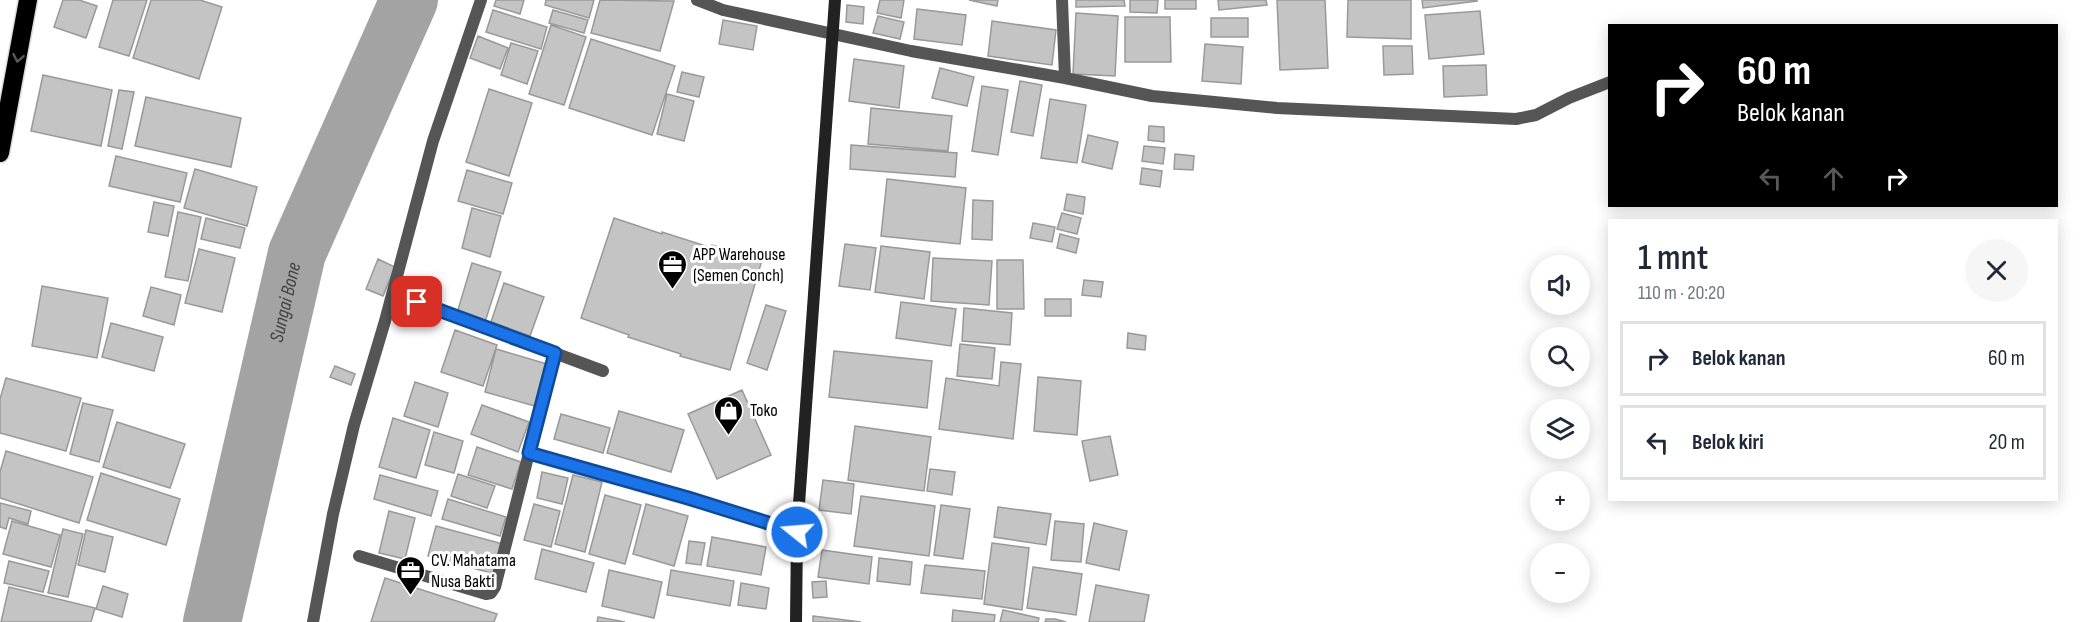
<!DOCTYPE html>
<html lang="id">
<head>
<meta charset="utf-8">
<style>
  body { margin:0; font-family:"Sofia Sans Condensed",sans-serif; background:#f6f6f7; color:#1f2937; height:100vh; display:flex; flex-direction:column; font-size:22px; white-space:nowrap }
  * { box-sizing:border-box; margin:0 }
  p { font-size:20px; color:#747a83 }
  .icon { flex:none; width:33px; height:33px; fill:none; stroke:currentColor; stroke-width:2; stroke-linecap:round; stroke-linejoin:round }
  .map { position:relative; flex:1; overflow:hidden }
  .drawer { position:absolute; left:1608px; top:219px; width:450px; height:282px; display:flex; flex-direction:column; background:#fff; border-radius:0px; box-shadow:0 3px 15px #0003 }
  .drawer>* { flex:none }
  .hud { position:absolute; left:1608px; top:24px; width:450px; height:183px; border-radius:0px; box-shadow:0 3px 15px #0003; background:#000; color:#fff; overflow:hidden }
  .tools { position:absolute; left:1530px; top:255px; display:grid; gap:12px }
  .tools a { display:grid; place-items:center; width:60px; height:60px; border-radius:50%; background:#fff; box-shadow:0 3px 15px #0003; font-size:30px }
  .pin { position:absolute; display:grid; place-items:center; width:51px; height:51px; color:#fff; margin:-26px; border-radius:12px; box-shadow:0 3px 9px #0006 }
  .me { position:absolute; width:66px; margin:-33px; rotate:287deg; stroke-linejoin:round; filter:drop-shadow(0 0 4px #0008) }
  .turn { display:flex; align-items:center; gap:21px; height:126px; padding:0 30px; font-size:27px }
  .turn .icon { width:78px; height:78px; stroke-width:2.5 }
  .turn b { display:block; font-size:42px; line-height:51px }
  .lanes { display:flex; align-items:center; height:57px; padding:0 30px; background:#0003; justify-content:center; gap:30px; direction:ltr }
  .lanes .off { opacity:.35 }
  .round { display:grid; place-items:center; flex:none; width:63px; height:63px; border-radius:32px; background:#f6f6f7 }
  .overview { display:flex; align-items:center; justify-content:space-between; height:102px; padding:0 30px }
  h1 { font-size:36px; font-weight:600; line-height:45px }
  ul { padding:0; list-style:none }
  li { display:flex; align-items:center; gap:18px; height:75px; margin:0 12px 9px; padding:0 18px; border:3px solid #e0e1e3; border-radius:0px }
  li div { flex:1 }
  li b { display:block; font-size:22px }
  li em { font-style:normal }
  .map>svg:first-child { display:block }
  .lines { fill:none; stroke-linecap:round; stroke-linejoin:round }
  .river { stroke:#a3a3a3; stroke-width:58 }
  .building { fill:#c4c4c4; stroke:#999; stroke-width:1.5 }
  .highway-casing { stroke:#dbdbdb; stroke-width:21 }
  .street { stroke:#555; stroke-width:12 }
  .secondary { stroke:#222; stroke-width:12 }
  .highway { stroke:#000; stroke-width:18 }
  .oneway { stroke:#595959 }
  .route-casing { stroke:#114b97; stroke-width:15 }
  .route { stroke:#1a73e8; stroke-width:10 }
  .labels { text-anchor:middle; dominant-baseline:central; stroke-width:6; stroke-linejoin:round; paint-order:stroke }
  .poi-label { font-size:18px; fill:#000; stroke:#fff; text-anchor:start }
  .water-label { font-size:20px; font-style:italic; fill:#444; stroke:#fff }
</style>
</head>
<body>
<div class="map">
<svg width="2082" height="622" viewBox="0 0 2082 622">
  <rect width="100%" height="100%" fill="#fff"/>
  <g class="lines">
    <path class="river" id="s1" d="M212,622L297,253L409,0"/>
  </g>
  <path class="building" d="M63,0H79L97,6L86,38L54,27Z
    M113,0H147L129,56L99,47Z
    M151,0H200L222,7L199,79L133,58Z
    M496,0H524L520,14L494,6Z
    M546,0H594L589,18L545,5Z
    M600,0L674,1L660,51L591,33Z
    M880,0H904L901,18L877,13Z
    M969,0H998L997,6Z
    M1076,0H1124L1125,6L1076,7Z
    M1130,0H1158L1157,13L1130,12Z
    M1165,0H1196V9H1165Z
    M1218,0H1266L1267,5L1219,10Z
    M1277,0H1325L1328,68L1280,70Z
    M1348,0H1411V39L1347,37Z
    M1422,0H1477V1L1423,8Z
    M847,5L864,7L863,24L846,22Z
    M917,9L966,15L962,45L914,39Z
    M493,10L547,27L541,49L486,32Z
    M553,10L588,20L584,33L549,23Z
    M1480,11L1484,54L1429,59L1425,15Z
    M1076,13L1118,16L1115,76L1073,74Z
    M878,16L904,22L900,39L873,33Z
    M1125,17H1170L1171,62H1125Z
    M1211,18H1248V37H1211Z
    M723,20L757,26L753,50L719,44Z
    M992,21L1056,30L1052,65L988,56Z
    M551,25L586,37L564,105L529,94Z
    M478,36L508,48L500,69L470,58Z
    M591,39L675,66L652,135L569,108Z
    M511,43L538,51L527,84L501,75Z
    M1205,44L1243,47L1241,84L1202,81Z
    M1383,46H1412L1413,74L1384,75Z
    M854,59L904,66L899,108L849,101Z
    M1486,65L1487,95L1444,97L1443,66Z
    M940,68L974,77L967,106L932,98Z
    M682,72L704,77L699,97L677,92Z
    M43,75L112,90L101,146L31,131Z
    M1020,81L1042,85L1033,136L1011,132Z
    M982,86L1008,90L998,155L972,151Z
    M489,89L532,103L509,176L466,162Z
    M119,90L134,92L122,149L108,146Z
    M667,94L694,101L684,141L657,134Z
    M146,97L241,118L231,167L135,146Z
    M1050,99L1086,105L1077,163L1041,158Z
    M871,108L952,116L948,151L868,144Z
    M1149,126L1164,127V142L1148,140Z
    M1088,135L1118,142L1112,169L1082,162Z
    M851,145L957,153L955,177L850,169Z
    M1144,146L1165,148L1163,164L1142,161Z
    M1175,154L1194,156L1193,170L1174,169Z
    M116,156L187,173L180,202L109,186Z
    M1142,168L1162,171L1160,187L1140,184Z
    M195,169L257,187L247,226L184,208Z
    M467,170L512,183L503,214L458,201Z
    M887,179L966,188L960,244L881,236Z
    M1067,194L1085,197L1083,214L1064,210Z
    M973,200L993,201L992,240L972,239Z
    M154,202L174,206L168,236L148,232Z
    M472,208L501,216L490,257L462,248Z
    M178,212L201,217L188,281L165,277Z
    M1062,213L1081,218L1077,234L1057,229Z
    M206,218L245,228L240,248L201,239Z
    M614,218L662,234V232L712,248V245L762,260L730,370L680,356L681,354L628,337L629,335L581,318Z
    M1033,223L1055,227L1052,242L1030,238Z
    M1060,234L1079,239L1076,253L1057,248Z
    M845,244L876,248L870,290L839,286Z
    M881,246L930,252L924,299L875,292Z
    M199,249L235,258L222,312L185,303Z
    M933,258L992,261L989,305L931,301Z
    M378,259L395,267L383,296L366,289Z
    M997,260H1023L1024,309H997Z
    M472,263L501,272L485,322L457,313Z
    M1084,280L1103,282L1101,297L1082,295Z
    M504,283L544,297L530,336L491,322Z
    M42,286L108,298L97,358L32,346Z
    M151,287L181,295L174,325L143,316Z
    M1045,299H1071V316H1045Z
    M901,302L956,309L951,346L896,338Z
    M766,305L786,311L767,370L747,363Z
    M964,308L1012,313L1010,345L962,341Z
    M111,323L163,337L154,371L102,357Z
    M455,330L497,345L483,386L441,372Z
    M1128,333L1146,336L1145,350L1127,348Z
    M960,344L995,348L992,379L957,376Z
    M496,349L547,364L535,406L485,392Z
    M834,351L932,361L927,408L829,397Z
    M1001,362L1021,364L1013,439L939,429L946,378L999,386Z
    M335,366L355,374L351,385L330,377Z
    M1038,377L1081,381L1077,435L1034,431Z
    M6,378L81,398L66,451L0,433V399Z
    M415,382L448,393L438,427L404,416Z
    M742,390L771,455L717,479L688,414Z
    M83,403L113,410L99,462L70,454Z
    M482,405L529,422L518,452L471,434Z
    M619,411L684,430L671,472L607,453Z
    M561,414L610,428L603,453L554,439Z
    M393,418L430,430L416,478L379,467Z
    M117,422L185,444L170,488L103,467Z
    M855,426L931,437L924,491L848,480Z
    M434,432L463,441L454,473L425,465Z
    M1110,436L1118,475L1090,481L1082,441Z
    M477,447L521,462L512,489L468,475Z
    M6,451L93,477L79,523L0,498V472Z
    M930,469L955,472L952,495L927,491Z
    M542,472L568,478L562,504L537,498Z
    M101,473L180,499L166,545L87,520Z
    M458,474L495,486L487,508L451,496Z
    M380,475L438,491L431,516L374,499Z
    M573,475L602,482L585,552L555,544Z
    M823,480L854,484L851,514L819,510Z
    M605,495L641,505L625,564L589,554Z
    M861,496L935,506L929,556L854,546Z
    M448,499L506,517L500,536L442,519Z
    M0,503L31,511L28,524L9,518L6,529L0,527Z
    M534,504L560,511L551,547L524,540Z
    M646,504L688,516L674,566L633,554Z
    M941,505L970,509L963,559L934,555Z
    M998,507L1051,514L1046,545L994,537Z
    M389,511L415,518L405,559L379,553Z
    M12,521L60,535L51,567L3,554Z
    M1055,521L1084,524L1081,562L1051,560Z
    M1094,523L1127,531L1119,570L1086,563Z
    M436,526L503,544L495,574L428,556Z
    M63,529L83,534L68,597L48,593Z
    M86,530L113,537L105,572L78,565Z
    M712,537L766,547L761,575L707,566Z
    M689,541L705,543L701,565L686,563Z
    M992,543L1029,548L1022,610L984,604Z
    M542,549L594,563L586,592L535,579Z
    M822,550L872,557L869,584L818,577Z
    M879,558L912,562L910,585L877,581Z
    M9,561L49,571L43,592L4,583Z
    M925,565L985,571L982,599L921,593Z
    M1033,567L1082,574L1076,615L1027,608Z
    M609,570L662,582L654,618L602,606Z
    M671,570L734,581L730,606L667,595Z
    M385,578L497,614L494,622H371Z
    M826,581L827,597L813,598L812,582Z
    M741,583L769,588L766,609L738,605Z
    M1096,585L1149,595L1144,622H1089Z
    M103,586L128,594L122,617L96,609Z
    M9,587L95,608L91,622H1Z
    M953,610L995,615L994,622H952Z
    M1003,610L1039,618L1038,622H1000Z
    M813,616L861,622H813Z
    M598,617L625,622H597Z
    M1046,619H1055L1066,622H1045Z"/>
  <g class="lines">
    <defs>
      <path id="highway" d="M0,153L28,0"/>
    </defs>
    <use href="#highway" class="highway-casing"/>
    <path class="street" d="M697,0L723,10L911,51L1065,78L1152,96L1277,108L1516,119L1536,115L1569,98L1610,82
      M1062,0L1065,78
      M417,302L603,371
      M529,453L555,353
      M359,556L486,594L491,593L495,587L529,453L688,498L797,532
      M313,622L333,514L354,425L385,321L433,141L481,0"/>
    <path class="secondary" d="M796,622L797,532L835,0"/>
    <use href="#highway" class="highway"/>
  </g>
  <defs><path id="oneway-chevron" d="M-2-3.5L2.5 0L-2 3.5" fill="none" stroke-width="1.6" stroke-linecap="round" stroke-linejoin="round" transform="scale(1.5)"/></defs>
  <use class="oneway" href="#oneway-chevron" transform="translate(18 58) rotate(101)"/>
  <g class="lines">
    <defs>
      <path id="route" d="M417,302L555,353L529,453L688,498L797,532"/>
    </defs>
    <use href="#route" class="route-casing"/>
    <use href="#route" class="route"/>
  </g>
  <defs>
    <symbol id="office-pin" viewBox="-11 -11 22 30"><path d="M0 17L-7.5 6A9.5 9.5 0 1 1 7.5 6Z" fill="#000" stroke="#fff"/><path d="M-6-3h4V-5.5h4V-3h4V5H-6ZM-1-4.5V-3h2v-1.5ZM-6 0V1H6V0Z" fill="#fff"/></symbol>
    <symbol id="shop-pin" viewBox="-11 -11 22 30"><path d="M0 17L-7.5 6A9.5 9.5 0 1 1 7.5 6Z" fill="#000" stroke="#fff"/><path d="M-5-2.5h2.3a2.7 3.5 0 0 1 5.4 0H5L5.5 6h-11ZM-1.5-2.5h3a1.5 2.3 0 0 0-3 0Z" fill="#fff"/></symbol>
  </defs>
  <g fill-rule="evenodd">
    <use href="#office-pin" x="656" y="248" width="33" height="45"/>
    <use href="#shop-pin" x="712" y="394" width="33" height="45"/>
    <use href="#office-pin" x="394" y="554" width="33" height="45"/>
  </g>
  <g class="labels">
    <g class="poi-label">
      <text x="693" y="254">APP Warehouse<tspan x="693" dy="21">(Semen Conch)</tspan></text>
      <text x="750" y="410">Toko</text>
      <text x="431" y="560">CV. Mahatama<tspan x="431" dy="21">Nusa Bakti</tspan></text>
    </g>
    <g class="water-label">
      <text stroke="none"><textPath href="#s1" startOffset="328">Sungai Bone</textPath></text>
    </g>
  </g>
</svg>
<div class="tools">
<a><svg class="icon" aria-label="sound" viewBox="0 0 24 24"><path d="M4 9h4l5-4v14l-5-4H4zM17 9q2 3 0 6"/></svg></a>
<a><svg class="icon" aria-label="search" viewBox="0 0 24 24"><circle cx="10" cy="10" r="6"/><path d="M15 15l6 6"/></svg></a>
<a><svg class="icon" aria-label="layers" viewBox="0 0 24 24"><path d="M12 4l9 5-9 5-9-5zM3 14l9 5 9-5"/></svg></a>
<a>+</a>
<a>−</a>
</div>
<div class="pin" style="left:417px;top:302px;background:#d93025"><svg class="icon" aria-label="arrive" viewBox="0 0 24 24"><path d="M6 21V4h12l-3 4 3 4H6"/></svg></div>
<svg class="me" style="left:797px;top:532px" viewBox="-20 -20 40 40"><circle r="17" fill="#1a73e8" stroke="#fff" stroke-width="3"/><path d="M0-11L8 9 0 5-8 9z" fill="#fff"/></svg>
<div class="hud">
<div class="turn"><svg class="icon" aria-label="right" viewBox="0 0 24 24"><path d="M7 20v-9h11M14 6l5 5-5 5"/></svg><div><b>60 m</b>Belok kanan</div></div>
<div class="lanes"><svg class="icon off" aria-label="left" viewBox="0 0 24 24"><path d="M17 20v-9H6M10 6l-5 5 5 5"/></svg><svg class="icon off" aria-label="ahead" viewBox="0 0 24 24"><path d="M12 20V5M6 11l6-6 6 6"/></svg><svg class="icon" aria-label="right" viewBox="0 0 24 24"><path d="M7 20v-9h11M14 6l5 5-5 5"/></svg></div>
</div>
<section class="drawer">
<div class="overview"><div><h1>1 mnt</h1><p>110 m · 20:20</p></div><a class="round"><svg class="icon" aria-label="close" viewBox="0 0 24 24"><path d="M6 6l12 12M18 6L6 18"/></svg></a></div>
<ul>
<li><svg class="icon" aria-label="right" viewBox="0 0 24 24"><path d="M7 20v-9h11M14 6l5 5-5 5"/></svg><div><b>Belok kanan</b></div><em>60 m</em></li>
<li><svg class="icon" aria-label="left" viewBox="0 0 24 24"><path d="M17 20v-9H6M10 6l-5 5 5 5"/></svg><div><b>Belok kiri</b></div><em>20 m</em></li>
</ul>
</section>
</div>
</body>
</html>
